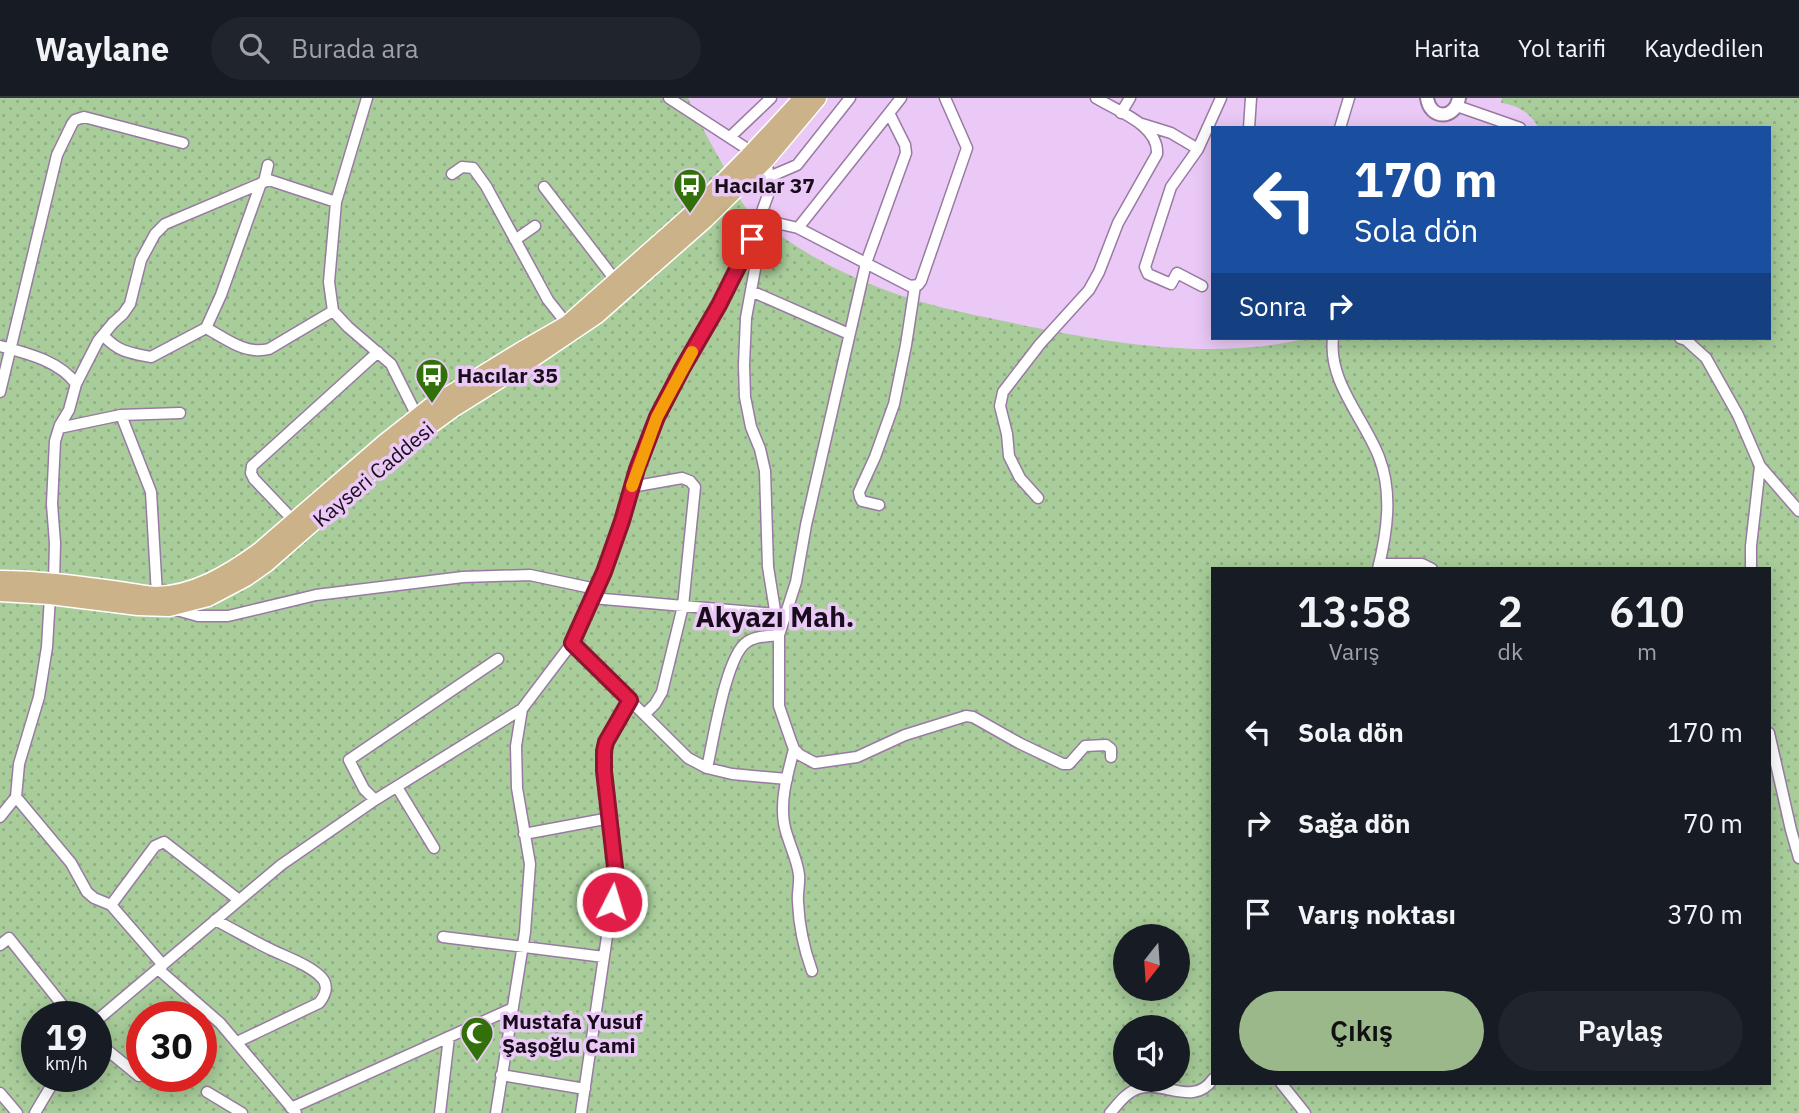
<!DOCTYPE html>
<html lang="tr">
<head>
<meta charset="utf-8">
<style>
  body { margin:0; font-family:"IBM Plex Sans",sans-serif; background:#20242c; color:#f1f3f6; height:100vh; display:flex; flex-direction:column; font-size:26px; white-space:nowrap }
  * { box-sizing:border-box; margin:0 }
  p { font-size:23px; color:#9ea1a6 }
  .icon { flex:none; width:38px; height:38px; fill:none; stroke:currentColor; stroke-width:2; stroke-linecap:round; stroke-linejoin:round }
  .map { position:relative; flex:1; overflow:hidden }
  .panel { position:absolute; left:1211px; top:469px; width:560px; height:518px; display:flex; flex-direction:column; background:#171b24; border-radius:0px; box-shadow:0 4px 18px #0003 }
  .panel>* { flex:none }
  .banner { position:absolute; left:1211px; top:28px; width:560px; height:214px; border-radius:0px; box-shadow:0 4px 18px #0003; background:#1a4fa0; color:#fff; overflow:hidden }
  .needle { width:46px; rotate:197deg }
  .fabs { position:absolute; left:1113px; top:826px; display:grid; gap:14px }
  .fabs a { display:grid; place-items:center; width:77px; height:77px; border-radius:50%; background:#171b24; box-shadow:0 4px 18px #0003; font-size:35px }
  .speed { position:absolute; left:21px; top:903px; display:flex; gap:14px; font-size:35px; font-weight:700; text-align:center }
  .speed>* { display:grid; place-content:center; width:91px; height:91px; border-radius:50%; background:#171b24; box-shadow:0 4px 18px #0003; line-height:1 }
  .speed small { font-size:18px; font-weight:400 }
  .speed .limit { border:10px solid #d22; background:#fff; color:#111 }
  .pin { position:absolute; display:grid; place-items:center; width:60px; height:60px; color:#fff; margin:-30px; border-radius:14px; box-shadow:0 4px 10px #0006 }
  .me { position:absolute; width:77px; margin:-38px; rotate:5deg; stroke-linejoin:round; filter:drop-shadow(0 0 5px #0008) }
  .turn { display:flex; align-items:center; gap:24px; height:147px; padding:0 28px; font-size:32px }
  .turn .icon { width:91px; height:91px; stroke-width:2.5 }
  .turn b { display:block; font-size:49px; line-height:60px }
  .then { display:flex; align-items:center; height:66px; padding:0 28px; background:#0003; gap:14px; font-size:26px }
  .eta { display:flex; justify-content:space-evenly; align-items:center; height:119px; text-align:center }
  .eta b { font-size:42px; font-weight:600; line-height:49px }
  .cta { display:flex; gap:14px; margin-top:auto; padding:14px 28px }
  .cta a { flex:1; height:80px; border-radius:42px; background:#9bb88b; color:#111; font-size:28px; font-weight:600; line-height:80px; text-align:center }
  .cta a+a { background:#20242c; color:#f1f3f6 }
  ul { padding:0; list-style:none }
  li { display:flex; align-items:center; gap:21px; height:91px; padding:0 28px }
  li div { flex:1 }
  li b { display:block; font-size:26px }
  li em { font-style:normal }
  header { display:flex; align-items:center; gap:42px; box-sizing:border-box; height:98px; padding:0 35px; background:#171b24; border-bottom:2px solid #363941 }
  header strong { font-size:33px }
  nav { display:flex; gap:38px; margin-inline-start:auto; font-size:24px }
  .search { width:490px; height:63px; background:#20242c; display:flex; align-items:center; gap:18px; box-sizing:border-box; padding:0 24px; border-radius:38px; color:#9ea1a6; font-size:26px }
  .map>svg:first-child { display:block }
  .grass { fill:url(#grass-dots); fill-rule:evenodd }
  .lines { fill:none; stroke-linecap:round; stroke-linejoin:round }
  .minor-casing { stroke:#997aa3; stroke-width:13 }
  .tertiary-casing { stroke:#997aa3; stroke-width:16 }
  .primary-casing { stroke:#fff; stroke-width:19 }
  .minor { stroke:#fff; stroke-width:10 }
  .tertiary { stroke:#fff; stroke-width:12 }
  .primary { stroke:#cbb288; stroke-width:16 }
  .route-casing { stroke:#92132f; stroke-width:18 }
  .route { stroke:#e11d48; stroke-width:12 }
  .slow { stroke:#f59e0b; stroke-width:12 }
  .labels { text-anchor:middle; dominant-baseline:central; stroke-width:7; stroke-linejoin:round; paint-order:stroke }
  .poi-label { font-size:21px; font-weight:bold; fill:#190d1d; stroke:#eac9f6; text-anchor:start }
  .street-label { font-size:21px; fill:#190d1d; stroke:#eac9f6 }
  .district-label { font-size:28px; font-weight:bold; fill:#190d1d; stroke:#eac9f6 }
</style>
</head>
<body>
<header>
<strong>Waylane</strong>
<div class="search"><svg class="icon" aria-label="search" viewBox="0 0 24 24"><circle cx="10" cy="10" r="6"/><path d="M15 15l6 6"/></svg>Burada ara</div>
<nav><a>Harita</a><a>Yol tarifi</a><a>Kaydedilen</a></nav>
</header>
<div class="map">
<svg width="1799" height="1015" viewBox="0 0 1799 1015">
  <defs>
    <pattern id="grass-dots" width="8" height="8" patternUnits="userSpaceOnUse" patternTransform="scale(1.75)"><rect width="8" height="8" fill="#a8cd9a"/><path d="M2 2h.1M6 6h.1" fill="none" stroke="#90af84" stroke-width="1.8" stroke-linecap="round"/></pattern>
  </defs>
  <rect width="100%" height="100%" fill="#eac9f6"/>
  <path class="grass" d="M0,0H688C700,27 716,54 730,80C735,90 740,104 748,112C786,146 833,172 880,190C921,206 965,215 1008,224C1105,244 1211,264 1308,240H1769V30H1539C1530,15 1518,7 1501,5L1502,0H1799V1015H0ZM1213,471H1769V985H1213ZM1125,838H1178V891H1125ZM37,919H96V978H37ZM142,919H201V978H142ZM1125,929H1178V982H1125Z"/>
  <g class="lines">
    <defs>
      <path id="minor" d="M367,0L336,104L329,184L333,213L348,229L391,266L417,318
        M669,0L752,54
        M945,0L967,50L921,183L918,187L910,188L798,130L759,121L755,171L746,220L744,267L745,299L751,329L760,351L765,373L768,469L779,537V608L791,643L794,651L800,657L815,665L857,659L905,637L966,618L973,619L1019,645L1063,666H1069L1085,648L1106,647L1111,651V659
        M1457,8L1520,30
        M1121,15L1130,0
        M1142,26L1171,35L1198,51
        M1249,30L1251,0
        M1340,30L1349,0
        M730,39L771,0
        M452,76L462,69L473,70L486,88L548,202L567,226
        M769,79L797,67L850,0
        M264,84L268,67
        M544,89L616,183
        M798,130L901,0
        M515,142L535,128
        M1202,188L1177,175L1171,186L1148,176L1145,169L1171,89L1198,51L1221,0
        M751,193L849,236
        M206,230C227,241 245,257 269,251L333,213
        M103,237C118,254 130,255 151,259L206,230L221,197L261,85
        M1333,240C1328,284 1364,320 1379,359C1393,395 1387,435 1378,471
        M1680,240L1686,242L1706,260L1738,317L1760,368L1799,413
        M0,248C26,255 60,263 76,286
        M0,294L57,57L72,26L75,22L84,19L183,45
        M121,317L180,315
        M59,330L121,317L151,394L157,497
        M631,389L682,380L690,383L695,389L683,508L662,594L655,606L645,616
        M1038,400L1020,380L1009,358L1007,336L1000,308L1003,294L1040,246L1089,192L1099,174L1118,125L1157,56C1159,27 1117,13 1096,0
        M879,407L862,403L860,399L859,394L875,359L894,306L906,247L915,188
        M294,423L254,381L251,375L252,368L378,254
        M1379,466H1422L1432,471
        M1751,471V448L1760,368
        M54,484L55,445L52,406L55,343L60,327L69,312L76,286L98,243L113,225L123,216L130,206L141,162L155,136L165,126L269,82L336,104
        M50,498L47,549L39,599L19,666L16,699L71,765L87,794L94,800L111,807L163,867
        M592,500L776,516
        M173,511L198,518H228L316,497L463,479L530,477L596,491
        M572,545L688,660L707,670L732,676L787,681
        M1769,635L1791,732L1799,760
        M794,651C788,675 780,700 784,725C787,743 797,759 799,777C800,786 797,795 798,804C799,828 804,851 812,873
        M707,670C713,644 726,557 747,544C755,538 769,538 779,537L796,484L806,427L866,165L906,55L905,47L889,15
        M397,689L434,750
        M375,702L364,691L349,662L498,561
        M0,719L16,699
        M524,736L610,720
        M111,807L155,748L164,744L239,802
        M215,822C235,832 254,844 274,853C289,860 311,868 322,880C329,888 325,898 319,905L237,944
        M443,839L604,859
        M0,847L9,840L72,919
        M158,871L220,925L296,1015
        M96,923L281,767L375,702L522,611L572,545L604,474L622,423L637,371L657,319L682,270L719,207L752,141L768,97L769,79L766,62
        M96,943L139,978
        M501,977L585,991
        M1281,985L1305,1015
        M207,994L242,1015
        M0,995L17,1015
        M291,1010L511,911
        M35,1015L57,978
        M440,1015L449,939
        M496,1015L525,834L530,766L517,690L516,648L522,611
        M581,1015L616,777L604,673V653L606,644L630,602
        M1110,1015C1118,1006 1127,993 1140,990C1165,983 1194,1009 1213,981"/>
      <path id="tertiary" d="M1427,0C1430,22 1455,22 1459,0"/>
      <path id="primary" d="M0,481C38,481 75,486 113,491C127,493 141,496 155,497C193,497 229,475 258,454L384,345L432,307L520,253L567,226L690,117L752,54L802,0
        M0,495L50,498L138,509L169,510L208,500L246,480L266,466L379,367L417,337L453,311L531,262L596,218L705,122L766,62L818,0"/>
    </defs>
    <use href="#minor" class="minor-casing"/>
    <use href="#tertiary" class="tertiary-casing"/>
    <use href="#primary" class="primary-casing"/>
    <use href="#minor" class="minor"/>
    <use href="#tertiary" class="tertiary"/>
    <use href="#primary" class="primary"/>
  </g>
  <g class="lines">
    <defs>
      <path id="route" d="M612,804L616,778L604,673V653L606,644L630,602L572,545L604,474L622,423L637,371L657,319L682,271L719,207L752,141"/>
    </defs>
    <use href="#route" class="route-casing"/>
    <use href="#route" class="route"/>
    <path class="slow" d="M632,388L657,319L692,254"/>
  </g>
  <defs>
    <symbol id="bus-pin" viewBox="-11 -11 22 30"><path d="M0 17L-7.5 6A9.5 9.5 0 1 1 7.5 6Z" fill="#327109" stroke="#eac9f6"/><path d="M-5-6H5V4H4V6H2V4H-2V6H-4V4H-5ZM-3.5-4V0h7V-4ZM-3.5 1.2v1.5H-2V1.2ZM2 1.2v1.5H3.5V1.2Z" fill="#fff"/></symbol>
    <symbol id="mosque-pin" viewBox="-11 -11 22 30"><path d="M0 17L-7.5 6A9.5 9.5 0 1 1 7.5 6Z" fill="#327109" stroke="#eac9f6"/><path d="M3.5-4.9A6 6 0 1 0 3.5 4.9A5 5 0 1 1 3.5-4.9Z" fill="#fff"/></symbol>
  </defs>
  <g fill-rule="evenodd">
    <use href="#bus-pin" x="671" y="68" width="38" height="52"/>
    <use href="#bus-pin" x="413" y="258" width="38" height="52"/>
    <use href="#mosque-pin" x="458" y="916" width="38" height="52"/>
  </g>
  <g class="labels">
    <g class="poi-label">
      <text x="714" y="87">Hacılar 37</text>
      <text x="457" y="277">Hacılar 35</text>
      <text x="502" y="923">Mustafa Yusuf<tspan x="502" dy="24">Şaşoğlu Cami</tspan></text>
    </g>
    <g class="street-label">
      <text transform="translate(373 376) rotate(-40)">Kayseri Caddesi</text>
    </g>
    <g class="district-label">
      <text x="775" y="518">Akyazı Mah.</text>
    </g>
  </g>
</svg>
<div class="fabs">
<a><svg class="needle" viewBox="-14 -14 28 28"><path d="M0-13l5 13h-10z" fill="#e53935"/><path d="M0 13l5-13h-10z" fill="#9ea1a6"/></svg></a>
<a><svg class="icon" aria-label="sound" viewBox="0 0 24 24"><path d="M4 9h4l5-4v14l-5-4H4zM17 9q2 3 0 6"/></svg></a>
</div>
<div class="speed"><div>19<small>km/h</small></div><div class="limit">30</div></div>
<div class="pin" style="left:752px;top:141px;background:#d93025"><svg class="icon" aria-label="arrive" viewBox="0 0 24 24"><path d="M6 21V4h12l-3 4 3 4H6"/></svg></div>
<svg class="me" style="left:612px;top:804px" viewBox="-20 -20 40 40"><circle r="17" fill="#e11d48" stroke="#fff" stroke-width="3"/><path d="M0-11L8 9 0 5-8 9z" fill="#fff"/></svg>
<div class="banner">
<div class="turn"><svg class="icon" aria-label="left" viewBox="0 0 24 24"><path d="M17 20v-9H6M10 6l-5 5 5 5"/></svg><div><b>170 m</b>Sola dön</div></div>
<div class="then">Sonra<svg class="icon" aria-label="right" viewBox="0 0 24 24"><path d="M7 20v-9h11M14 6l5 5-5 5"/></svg></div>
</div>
<section class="panel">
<div class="eta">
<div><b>13:58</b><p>Varış</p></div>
<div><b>2</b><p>dk</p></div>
<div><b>610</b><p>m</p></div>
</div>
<ul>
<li><svg class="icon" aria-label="left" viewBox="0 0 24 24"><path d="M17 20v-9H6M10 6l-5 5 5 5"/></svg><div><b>Sola dön</b></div><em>170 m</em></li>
<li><svg class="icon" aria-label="right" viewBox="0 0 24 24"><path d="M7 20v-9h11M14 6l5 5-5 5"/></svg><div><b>Sağa dön</b></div><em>70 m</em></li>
<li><svg class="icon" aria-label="arrive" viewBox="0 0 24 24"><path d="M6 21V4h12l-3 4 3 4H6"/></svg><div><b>Varış noktası</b></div><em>370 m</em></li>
</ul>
<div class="cta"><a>Çıkış</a><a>Paylaş</a></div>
</section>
</div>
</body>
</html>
